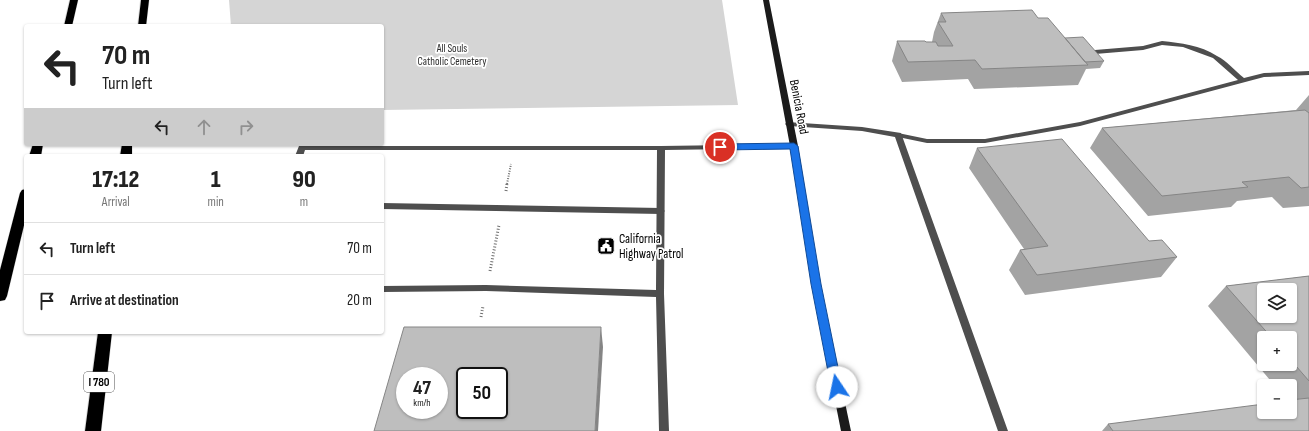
<!DOCTYPE html>
<html lang="en">
<head>
<meta charset="utf-8">
<style>
  body { margin:0; font-family:"Sofia Sans Condensed",sans-serif; background:#f2f2f2; color:#222; height:100vh; display:flex; flex-direction:column; font-size:15px; white-space:nowrap }
  * { box-sizing:border-box; margin:0 }
  p { font-size:13px; color:#767676 }
  .icon { flex:none; width:22px; height:22px; fill:none; stroke:currentColor; stroke-width:2; stroke-linecap:round; stroke-linejoin:round }
  .map { position:relative; flex:1; overflow:hidden }
  .drawer { position:absolute; left:24px; top:154px; width:360px; height:180px; display:flex; flex-direction:column; background:#fff; border-radius:4px; box-shadow:0 1px 3px #0004 }
  .drawer>* { flex:none }
  .guide { position:absolute; left:24px; top:24px; width:360px; height:122px; border-radius:4px; box-shadow:0 1px 3px #0004; background:#fff; color:#222; overflow:hidden }
  .controls { position:absolute; left:1257px; top:283px; display:grid; gap:8px }
  .controls a { display:grid; place-items:center; width:40px; height:40px; border-radius:4px; background:#fff; box-shadow:0 1px 3px #0004; font-size:20px }
  .speed { position:absolute; left:396px; top:367px; display:flex; gap:8px; font-size:20px; font-weight:700; text-align:center }
  .speed>* { display:grid; place-content:center; width:52px; height:52px; border-radius:50%; background:#fff; box-shadow:0 1px 3px #0004; line-height:1 }
  .speed small { font-size:10px; font-weight:400 }
  .speed .limit { border:2px solid #111; border-radius:6px; background:#fff; color:#111 }
  .pin { position:absolute; display:grid; place-items:center; width:34px; height:34px; color:#fff; margin:-17px; border:2px solid #fff; border-radius:50%; box-shadow:0 1px 4px #0007 }
  .me { position:absolute; width:44px; margin:-22px; rotate:349deg; stroke-linejoin:round; filter:drop-shadow(0 0 3px #0008) }
  .turn { display:flex; align-items:center; gap:14px; height:84px; padding:0 12px; font-size:18px }
  .turn .icon { width:52px; height:52px; stroke-width:2.5 }
  .turn b { display:block; font-size:28px; line-height:34px }
  .lanes { display:flex; align-items:center; height:38px; padding:0 12px; background:#0003; justify-content:center; gap:20px; direction:ltr }
  .lanes .off { opacity:.35 }
  .eta { display:flex; justify-content:space-evenly; align-items:center; height:68px; text-align:center }
  .eta b { font-size:24px; font-weight:800; line-height:28px }
  ul { padding:0; list-style:none }
  li { display:flex; align-items:center; gap:12px; height:52px; padding:0 12px; border-top:1px solid #e0e0e0 }
  li div { flex:1 }
  li b { display:block; font-size:15px }
  li em { font-style:normal }
  .map>svg:first-child { display:block }
  .green { fill:#d5d5d5 }
  .lines { fill:none; stroke-linecap:round; stroke-linejoin:round }
  .highway-casing { stroke:#dbdbdb; stroke-width:1 }
  .path-far1 { stroke:#707070; stroke-width:2; stroke-dasharray:1 1.5; stroke-linecap:butt }
  .path { stroke:#707070; stroke-width:3; stroke-dasharray:1 2; stroke-linecap:butt }
  .lane { fill:#4e4e4e; fill-rule:evenodd }
  .street { fill:#4e4e4e; fill-rule:evenodd }
  .secondary { fill:#1b1b1b; fill-rule:evenodd }
  .highway { fill:#000; fill-rule:evenodd }
  .wall { fill:#a3a3a3; fill-rule:evenodd }
  .shaded-wall { fill:#858585 }
  .building { fill:#bebebe; stroke:#858585; fill-rule:evenodd }
  .route { fill:#1a73e8; stroke:#114b97 }
  .labels { text-anchor:middle; dominant-baseline:central; stroke-width:3.5; stroke-linejoin:round; paint-order:stroke }
  .far-park-label { font-size:11px; fill:#2c2c2c; stroke:#fff }
  .shield { fill:#fff; stroke:#4c4c4c; stroke-width:1 }
  .shield-label { font-size:12px; font-weight:bold; fill:#000 }
  .street-label { font-size:13px; fill:#000; stroke:#fff }
  .poi-label { font-size:13px; fill:#000; stroke:#fff; text-anchor:start }
</style>
</head>
<body>
<div class="map">
<svg width="1309" height="431" viewBox="0 0 1309 431">
  <rect width="100%" height="100%" fill="#fff"/>
  <path class="green" d="M229,0H722L738,105L382,110V26H231Z"/>
  <g class="lines">
    <defs>
      <path id="highway" d="M70,0H78L72,26H64Z
        M141,0H149L146,26H138Z
        M33,144H43L41,156H29Z
        M122,144H132V156H120Z
        M26,189V217L7,296L5,300L0,301V270L20,193L22,190Z
        M98,332H112L101,431H85Z"/>
    </defs>
    <use href="#highway" class="highway-casing"/>
    <path class="path-far1" d="M507,184L511,164"/>
    <path class="path" d="M506,191L507,183
      M490,271L499,225
      M481,317L483,306"/>
    <path class="lane" d="M1162,41C1181,43 1200,45 1217,56C1227,61 1235,71 1244,78L1264,73L1309,71V75L1264,77L1080,126L985,143H927L898,137L894,135L898,133L927,139H985L1080,122L1238,80L1213,58L1183,47L1162,45L1143,50L1095,54L1092,52L1095,50L1143,46Z
      M382,203L661,208L665,211L661,214L382,209Z"/>
    <path class="street" d="M787,122L862,127L901,133L1008,431H998L895,137L862,131L789,126H787L785,124Z
      M794,144L798,146L797,148L665,150L664,294L669,431H659L656,297L486,291L382,292V286L486,285L656,290L657,150H305L303,156H295L299,146H661Z"/>
    <path class="secondary" d="M763,0H769L798,146L820,284L851,431H841L812,284L790,146Z"/>
    <use href="#highway" class="highway"/>
  </g>
  <path class="wall" d="M941,13L1038,18L1065,38L1104,61L1100,68L1086,69L1078,85L974,89L968,79L902,82L892,61L897,41L932,42L934,32Z
    M1309,95V206L1283,208L1272,197L1237,201L1231,207L1148,216L1090,148L1102,128L1296,110Z
    M977,148L1149,241L1177,257L1161,277L1025,295L1009,270L1020,250L1024,249L969,168Z
    M1309,276V431H1102L1108,424L1290,412V386H1275L1208,306L1226,286ZM1264,338H1290V364H1264Z"/>
  <path class="shaded-wall" d="M601,327L603,347L598,431H595Z"/>
  <path class="building" d="M1032,10L1038,18H1048L1088,65L982,69L975,60L908,62L897,41H925L926,42H936L938,46H953L938,22H946L941,13Z
    M1083,37L1104,61L1085,62L1065,38Z
    M1305,110L1309,113V187L1301,188L1289,177L1242,182L1248,187L1162,196L1102,128Z
    M1062,139L1149,241L1162,240L1177,257L1037,275L1020,250L1048,246L977,148Z
    M1309,276V381L1290,359V338H1272L1226,286ZM1264,290H1290V316H1264Z
    M404,327H601L595,431H374ZM405,376H439V410H405ZM465,376H499V410H465Z
    M1309,398V431H1113L1108,424L1264,404V412H1290V400Z"/>
  <path class="route" d="M794,143L798,146L821,284L842,387L841,390L837,392L833,390L831,387L811,284L790,149L720,150L716,147L720,144Z"/>
  <defs>
    <symbol id="civic-square" viewBox="-11 -11 22 22"><rect x="-9" y="-9" width="18" height="18" rx="4" fill="#000" stroke="#fff"/><path d="M-.6-6.5H3V-4.5H.6V-3L4-1V1h2V6H-6V1h2V-1L-.6-3ZM-1.2 2.5V6h2.4V2.5Z" fill="#fff"/></symbol>
  </defs>
  <g fill-rule="evenodd">
    <use href="#civic-square" x="596" y="236" width="20" height="20"/>
  </g>
  <g class="labels">
    <g class="far-park-label">
      <text x="452" y="48">All Souls<tspan x="452" dy="13">Catholic Cemetery</tspan></text>
    </g>
    <rect class="shield" x="84" y="372" width="30" height="20" rx="3"/>
    <g class="shield-label">
      <text x="99" y="382">I 780</text>
    </g>
    <g class="street-label">
      <text transform="translate(799 107) rotate(79)">Benicia Road</text>
    </g>
    <g class="poi-label">
      <text x="619" y="239">California<tspan x="619" dy="15">Highway Patrol</tspan></text>
    </g>
  </g>
</svg>
<div class="controls">
<a><svg class="icon" aria-label="layers" viewBox="0 0 24 24"><path d="M12 4l9 5-9 5-9-5zM3 14l9 5 9-5"/></svg></a>
<a>+</a>
<a>−</a>
</div>
<div class="speed"><div>47<small>km/h</small></div><div class="limit">50</div></div>
<div class="pin" style="left:720px;top:147px;background:#d93025"><svg class="icon" aria-label="arrive" viewBox="0 0 24 24"><path d="M6 21V4h12l-3 4 3 4H6"/></svg></div>
<svg class="me" style="left:837px;top:387px" viewBox="-20 -20 40 40"><circle r="19" fill="#fff"/><path d="M0-13L10 11 0 6-10 11z" fill="#1a73e8"/></svg>
<div class="guide">
<div class="turn"><svg class="icon" aria-label="left" viewBox="0 0 24 24"><path d="M17 20v-9H6M10 6l-5 5 5 5"/></svg><div><b>70 m</b>Turn left</div></div>
<div class="lanes"><svg class="icon" aria-label="left" viewBox="0 0 24 24"><path d="M17 20v-9H6M10 6l-5 5 5 5"/></svg><svg class="icon off" aria-label="ahead" viewBox="0 0 24 24"><path d="M12 20V5M6 11l6-6 6 6"/></svg><svg class="icon off" aria-label="right" viewBox="0 0 24 24"><path d="M7 20v-9h11M14 6l5 5-5 5"/></svg></div>
</div>
<section class="drawer">
<div class="eta">
<div><b>17:12</b><p>Arrival</p></div>
<div><b>1</b><p>min</p></div>
<div><b>90</b><p>m</p></div>
</div>
<ul>
<li><svg class="icon" aria-label="left" viewBox="0 0 24 24"><path d="M17 20v-9H6M10 6l-5 5 5 5"/></svg><div><b>Turn left</b></div><em>70 m</em></li>
<li><svg class="icon" aria-label="arrive" viewBox="0 0 24 24"><path d="M6 21V4h12l-3 4 3 4H6"/></svg><div><b>Arrive at destination</b></div><em>20 m</em></li>
</ul>
</section>
</div>
</body>
</html>
